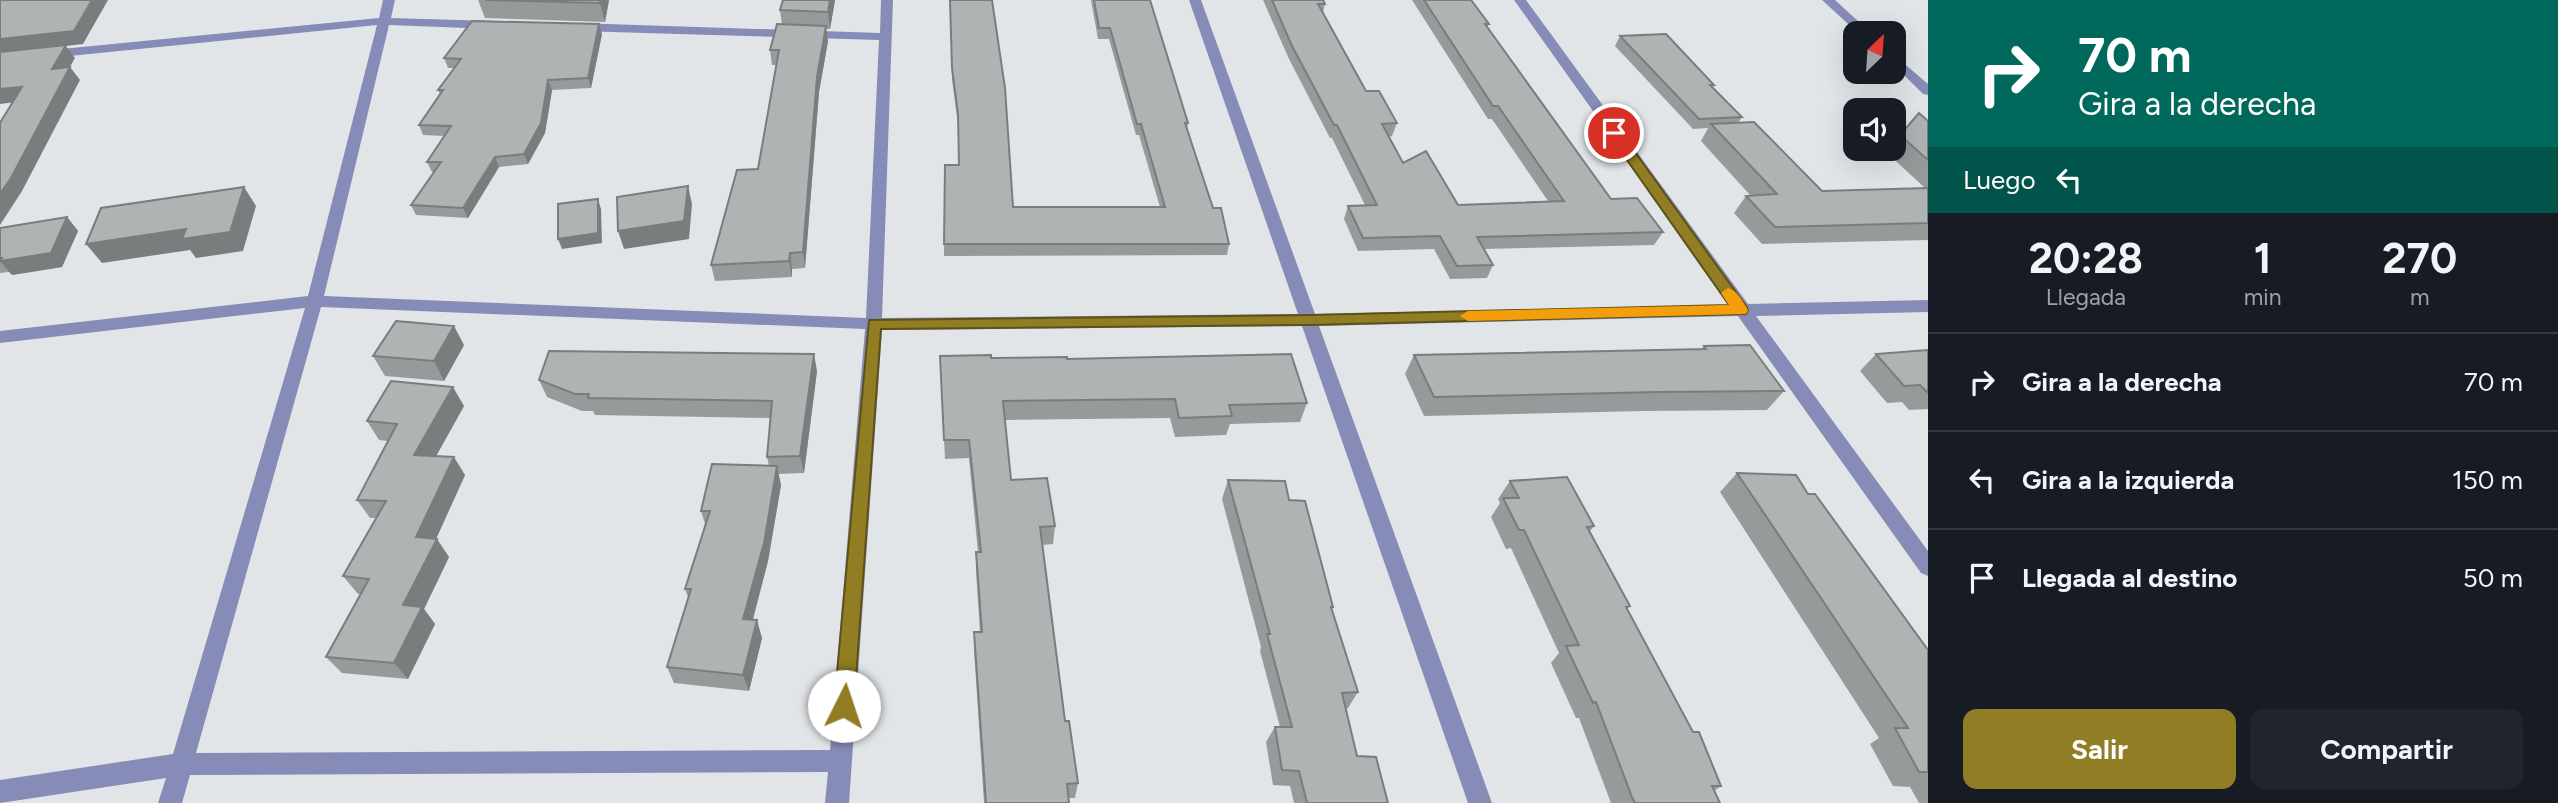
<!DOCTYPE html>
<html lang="es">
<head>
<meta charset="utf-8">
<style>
  body { margin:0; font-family:Figtree,sans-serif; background:#20242c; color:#f1f3f6; height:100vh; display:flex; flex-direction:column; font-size:26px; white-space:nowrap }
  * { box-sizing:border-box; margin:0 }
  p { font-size:23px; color:#9ea1a6 }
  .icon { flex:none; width:38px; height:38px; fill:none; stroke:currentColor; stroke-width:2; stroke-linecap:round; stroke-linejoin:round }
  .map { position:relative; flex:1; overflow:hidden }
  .sheet { display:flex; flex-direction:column; background:#171b24; width:630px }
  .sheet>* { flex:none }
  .hud { background:#00695c; color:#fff; overflow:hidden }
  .needle { width:46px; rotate:25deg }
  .buttons { position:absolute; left:1843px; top:21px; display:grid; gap:14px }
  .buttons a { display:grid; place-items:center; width:63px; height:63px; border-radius:14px; background:#171b24; box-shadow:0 7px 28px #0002; font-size:35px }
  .pin { position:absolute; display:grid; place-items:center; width:60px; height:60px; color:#fff; margin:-30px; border:4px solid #fff; border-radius:50%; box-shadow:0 2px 7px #0007 }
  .me { position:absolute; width:77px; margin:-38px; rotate:4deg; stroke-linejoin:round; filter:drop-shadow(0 0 5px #0008) }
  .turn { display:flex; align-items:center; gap:24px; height:147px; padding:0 35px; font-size:32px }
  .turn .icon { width:91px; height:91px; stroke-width:2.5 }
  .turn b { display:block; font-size:49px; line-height:60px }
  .then { display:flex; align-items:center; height:66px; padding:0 35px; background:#0003; gap:14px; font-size:26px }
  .eta { display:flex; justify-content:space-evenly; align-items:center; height:119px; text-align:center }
  .eta b { font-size:42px; font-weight:700; line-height:49px }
  .button { display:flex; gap:14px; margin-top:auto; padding:14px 35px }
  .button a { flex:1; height:80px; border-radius:14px; background:#917d23; color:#fff; font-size:28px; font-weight:700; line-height:80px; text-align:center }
  .button a+a { background:#20242c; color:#f1f3f6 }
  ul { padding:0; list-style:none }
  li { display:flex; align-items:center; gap:21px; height:98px; padding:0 35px; border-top:2px solid #363941 }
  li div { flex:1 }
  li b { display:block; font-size:26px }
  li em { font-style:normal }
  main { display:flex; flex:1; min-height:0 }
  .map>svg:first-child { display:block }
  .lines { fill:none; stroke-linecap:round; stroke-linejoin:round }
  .street { fill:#868cb7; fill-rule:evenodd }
  .wall { fill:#969a9b }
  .shaded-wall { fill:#7a7d7e }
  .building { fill:#afb3b4; stroke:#7a7d7e; stroke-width:2 }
  .route { fill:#917d23; stroke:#5e5117; stroke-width:2 }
  .slow { fill:#f59e0b }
</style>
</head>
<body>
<main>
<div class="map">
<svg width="1928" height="803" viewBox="0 0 1928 803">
  <rect width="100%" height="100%" fill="#e2e5e8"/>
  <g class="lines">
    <path class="street" d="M383,0H395L391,18L493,21L499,25L493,29L389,25L324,296L866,318L879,40L577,31L571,27L577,23L880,33L881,0H893L882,318L1298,314L1189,0H1201L1315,314L1731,305L1514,0H1526L1748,304L1928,300V312L1756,316L1928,551V576L1921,573L1738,316L1319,326L1492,803H1468L1302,326L882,330L849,803H825L828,772L190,775L182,803H158L166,778L0,803V780L173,754L305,308L0,343V331L308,296L377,25L0,63V55L379,18ZM321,307L865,329L830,750L196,753Z
      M1822,0H1835L1871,33H1858Z
      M1894,55L1928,84V95L1923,94L1894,65Z"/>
  </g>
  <path class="wall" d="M478,0H609L605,22L485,18Z
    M835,0L830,29H826L828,41L819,92L805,268L792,269V277L715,281L711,265L758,169L776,65H772L770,50L782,25L780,10Z
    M950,0L1013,207H1160L1139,135H1136L1109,39H1098L1091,0H1150L1188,123L1187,130L1213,208L1229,244L1227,255L944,256L945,165H959L958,125L952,79Z
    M1263,0H1323L1325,4L1323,12L1366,91L1397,123L1392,136L1389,137L1403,163L1458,205L1548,201L1492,119H1488L1412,0H1471L1489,24L1487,27L1611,199L1663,232L1654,245L1484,249L1493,265L1487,278L1450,279L1434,249L1358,251L1344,219L1348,206L1365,205L1332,138H1330L1289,59Z
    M602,34L591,88L552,90L545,133L528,164L499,167L468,218L416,215L411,205L434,172H432L427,162L445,136L423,135L419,125L440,94L438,90L454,68H448L444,58Z
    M1620,36L1714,85L1713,88L1742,117L1738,123L1822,191L1925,188L1886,152L1889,149H1894V143L1900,135L1928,121V240L1762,244L1734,213L1746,196L1750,195L1701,141L1708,128L1693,129L1615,46Z
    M67,217L78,231L62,267L12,275L9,272L0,273V228Z
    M464,345L444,381L385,376L373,356Z
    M1704,346L1784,391L1767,410L1643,411L1424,416L1405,374L1414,355L1701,349Z
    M1928,350V409L1909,410L1902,402L1887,403L1860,371L1876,354Z
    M991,358L1067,359L1307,403L1300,422L1230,424L1226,435L1175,437L1170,418L1005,420L1011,480L1055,526L1053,544L1042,545L1065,721L1078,783L1075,798H1069V803H984L974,649V632H980L976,570V552H978L969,458L945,459L941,375Z
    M817,371L804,473L778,474L781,485L768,561L753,620L762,638L749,691L674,683L667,667L688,597L685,589L705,524L701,511L769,466L767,457L771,418L595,415L593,411H582L547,397L539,380Z
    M464,406L436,456L465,475L436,539L449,557L424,609L435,624L408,679L342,673L326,657L361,594H358L343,576L376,518H370L357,500L388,441L379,440L367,421Z
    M1737,473L1808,494L1928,650V803H1919L1910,787L1893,786L1870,744L1879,738L1720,492Z
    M1228,480L1289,500L1333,607L1332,610L1358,692L1348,708L1346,709L1357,756L1388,803H1294L1290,786L1273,785L1266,742L1275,727H1280L1260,651L1261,647L1222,499Z
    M1510,481L1594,526L1590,531L1630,606L1627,609L1721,786L1714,791L1720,803H1611L1579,718H1576L1551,663L1559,653L1511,548L1506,549L1491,517L1500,503L1498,499Z"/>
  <path class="shaded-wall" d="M92,0H108L83,44L66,46L75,58L61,82L0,52V39Z
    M600,0H609L605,22L600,3Z
    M830,0H835L830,29L828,12Z
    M599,24L602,34L591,88L588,78Z
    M826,26L828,41L819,92L805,268L803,252L817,77Z
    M70,67L80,80L22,191L0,225V194Z
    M548,80L552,90L545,133L528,164L524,154Z
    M22,87L32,100L0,104V89Z
    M495,157L499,167L468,218L463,208Z
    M688,186L692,204L689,239L624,249L618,231Z
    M244,187L256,206L243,251L196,258L190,250L102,263L86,244Z
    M598,199L601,209L602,243L562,249L558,239Z
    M67,217L78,231L62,267L12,275L0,261Z
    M790,253L792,269V277L789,261Z
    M454,326L464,345L444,381L434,361Z
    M814,354L817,371L804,473L800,456Z
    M453,387L464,406L426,474L414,455Z
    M454,457L465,475L430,552L437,539L449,557L424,609L435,624L408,679L394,663L416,537Z
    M777,466L781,485L768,561L748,636L743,619Z
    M757,620L762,638L749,691L743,675Z"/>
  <path class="building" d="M0,0H92L74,31L0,39Z
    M485,0H600V3Z
    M783,0H830L828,12L780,10Z
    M950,0H992L1005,88L1013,207H1165L1141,124H1137L1110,28H1099L1094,0H1150L1188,123H1185L1213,208H1221L1229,244H944L945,165H959L958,114L952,68Z
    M1272,0H1323L1325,4H1318L1366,91H1379L1397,123L1382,124L1403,163L1426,151L1458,205L1564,201L1498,106H1493L1424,0H1471L1489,24H1485L1611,199L1637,198L1663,232L1477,237L1493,265L1457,266L1440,236L1363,238L1348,206L1377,205L1337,125H1334L1292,46Z
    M472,21L599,24L588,78L548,80L541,123L524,154L495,157L463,208L411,205L441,162H427L451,126L419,125L443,90H438L461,59L444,58Z
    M777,24L826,26L817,77L803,252L790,253L789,261L711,265L737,170L758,169L779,50H770Z
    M1666,34L1714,85H1710L1742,117L1699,119L1620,36Z
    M66,45L52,69L70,67L11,178L0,194V123L22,87L0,89V52Z
    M1919,113L1928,121V160L1900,135Z
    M1754,122L1822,191L1928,188V223L1775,227L1746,196L1777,194L1711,124Z
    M688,186L684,221L618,231L617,197Z
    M244,187L230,232L182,239L186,229L86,244L101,208Z
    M598,199V233L558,239V204Z
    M67,217L51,253L0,261L2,258H0V228Z
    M396,321L454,326L434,361L373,356Z
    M1750,345L1784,391L1657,392L1434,397L1414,355L1706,349L1704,346Z
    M1928,350V393L1920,385L1904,386L1876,354Z
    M549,351L814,354L800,456L767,457L772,401L588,398L589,394H575L539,380Z
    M1291,354L1307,403L1229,405L1232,416L1179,418L1175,399L1003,401L1011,480L1047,478L1055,526L1040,527L1065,721H1069L1078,783L1067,784L1069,803H986L974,632H982L976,552H981L969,440H944L940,356L991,355V358L1067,357V359Z
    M391,381L453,387L414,455L454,457L416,537L437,539L403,605L422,607L394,663L326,657L369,579L343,576L386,501L357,500L397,424L367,421Z
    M712,464L777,466L764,543L743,619L757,620L743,675L667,667L691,589H685L710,511H701Z
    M1737,473L1796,475L1808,494H1815L1928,650V772H1919L1895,728H1908Z
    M1567,477L1594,526L1587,527L1630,606L1626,607L1693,732H1699L1721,786H1712L1720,803H1635L1632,797L1596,702L1593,703L1566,646L1579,645L1524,530H1519L1503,498H1519L1510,481Z
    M1228,480L1285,481L1289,500L1305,501L1333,607H1331L1358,692L1342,693L1357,756L1376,757L1388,803H1307L1299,771L1282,770L1275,727H1292L1267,634H1270Z"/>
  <path class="route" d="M1614,129L1619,130L1746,306L1748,310L1746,314L1310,325L881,329L854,706L851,713L844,716L837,713L834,706L869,320L1310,315L1729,305L1608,133Z"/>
  <path class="slow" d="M1728,288C1737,290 1743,302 1748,310L1746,314L1468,321L1460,316L1468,311L1729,305L1721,293Z"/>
</svg>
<div class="buttons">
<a><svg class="needle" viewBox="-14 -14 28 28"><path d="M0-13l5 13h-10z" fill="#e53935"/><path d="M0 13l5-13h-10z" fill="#9ea1a6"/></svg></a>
<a><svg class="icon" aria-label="sound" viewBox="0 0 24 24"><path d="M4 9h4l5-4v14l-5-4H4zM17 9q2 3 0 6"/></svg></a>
</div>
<div class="pin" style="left:1614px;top:133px;background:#d93025"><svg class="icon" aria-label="arrive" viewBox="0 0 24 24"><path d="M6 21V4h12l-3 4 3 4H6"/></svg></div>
<svg class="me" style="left:844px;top:706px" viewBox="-20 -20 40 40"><circle r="19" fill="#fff"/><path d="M0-13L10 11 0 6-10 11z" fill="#917d23"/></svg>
</div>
<section class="sheet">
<div class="hud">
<div class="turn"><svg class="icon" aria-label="right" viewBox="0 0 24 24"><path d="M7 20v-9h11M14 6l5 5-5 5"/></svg><div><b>70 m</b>Gira a la derecha</div></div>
<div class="then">Luego<svg class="icon" aria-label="left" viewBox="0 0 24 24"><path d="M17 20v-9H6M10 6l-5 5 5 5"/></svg></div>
</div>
<div class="eta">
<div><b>20:28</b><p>Llegada</p></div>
<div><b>1</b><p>min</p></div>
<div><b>270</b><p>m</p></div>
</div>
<ul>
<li><svg class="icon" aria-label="right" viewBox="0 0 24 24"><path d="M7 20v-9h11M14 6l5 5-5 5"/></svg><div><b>Gira a la derecha</b></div><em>70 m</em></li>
<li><svg class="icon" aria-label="left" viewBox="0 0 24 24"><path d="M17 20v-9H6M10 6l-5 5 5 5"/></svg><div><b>Gira a la izquierda</b></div><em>150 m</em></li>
<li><svg class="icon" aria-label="arrive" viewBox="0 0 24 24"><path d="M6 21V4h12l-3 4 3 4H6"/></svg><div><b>Llegada al destino</b></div><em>50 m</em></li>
</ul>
<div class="button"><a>Salir</a><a>Compartir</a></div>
</section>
</main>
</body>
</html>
